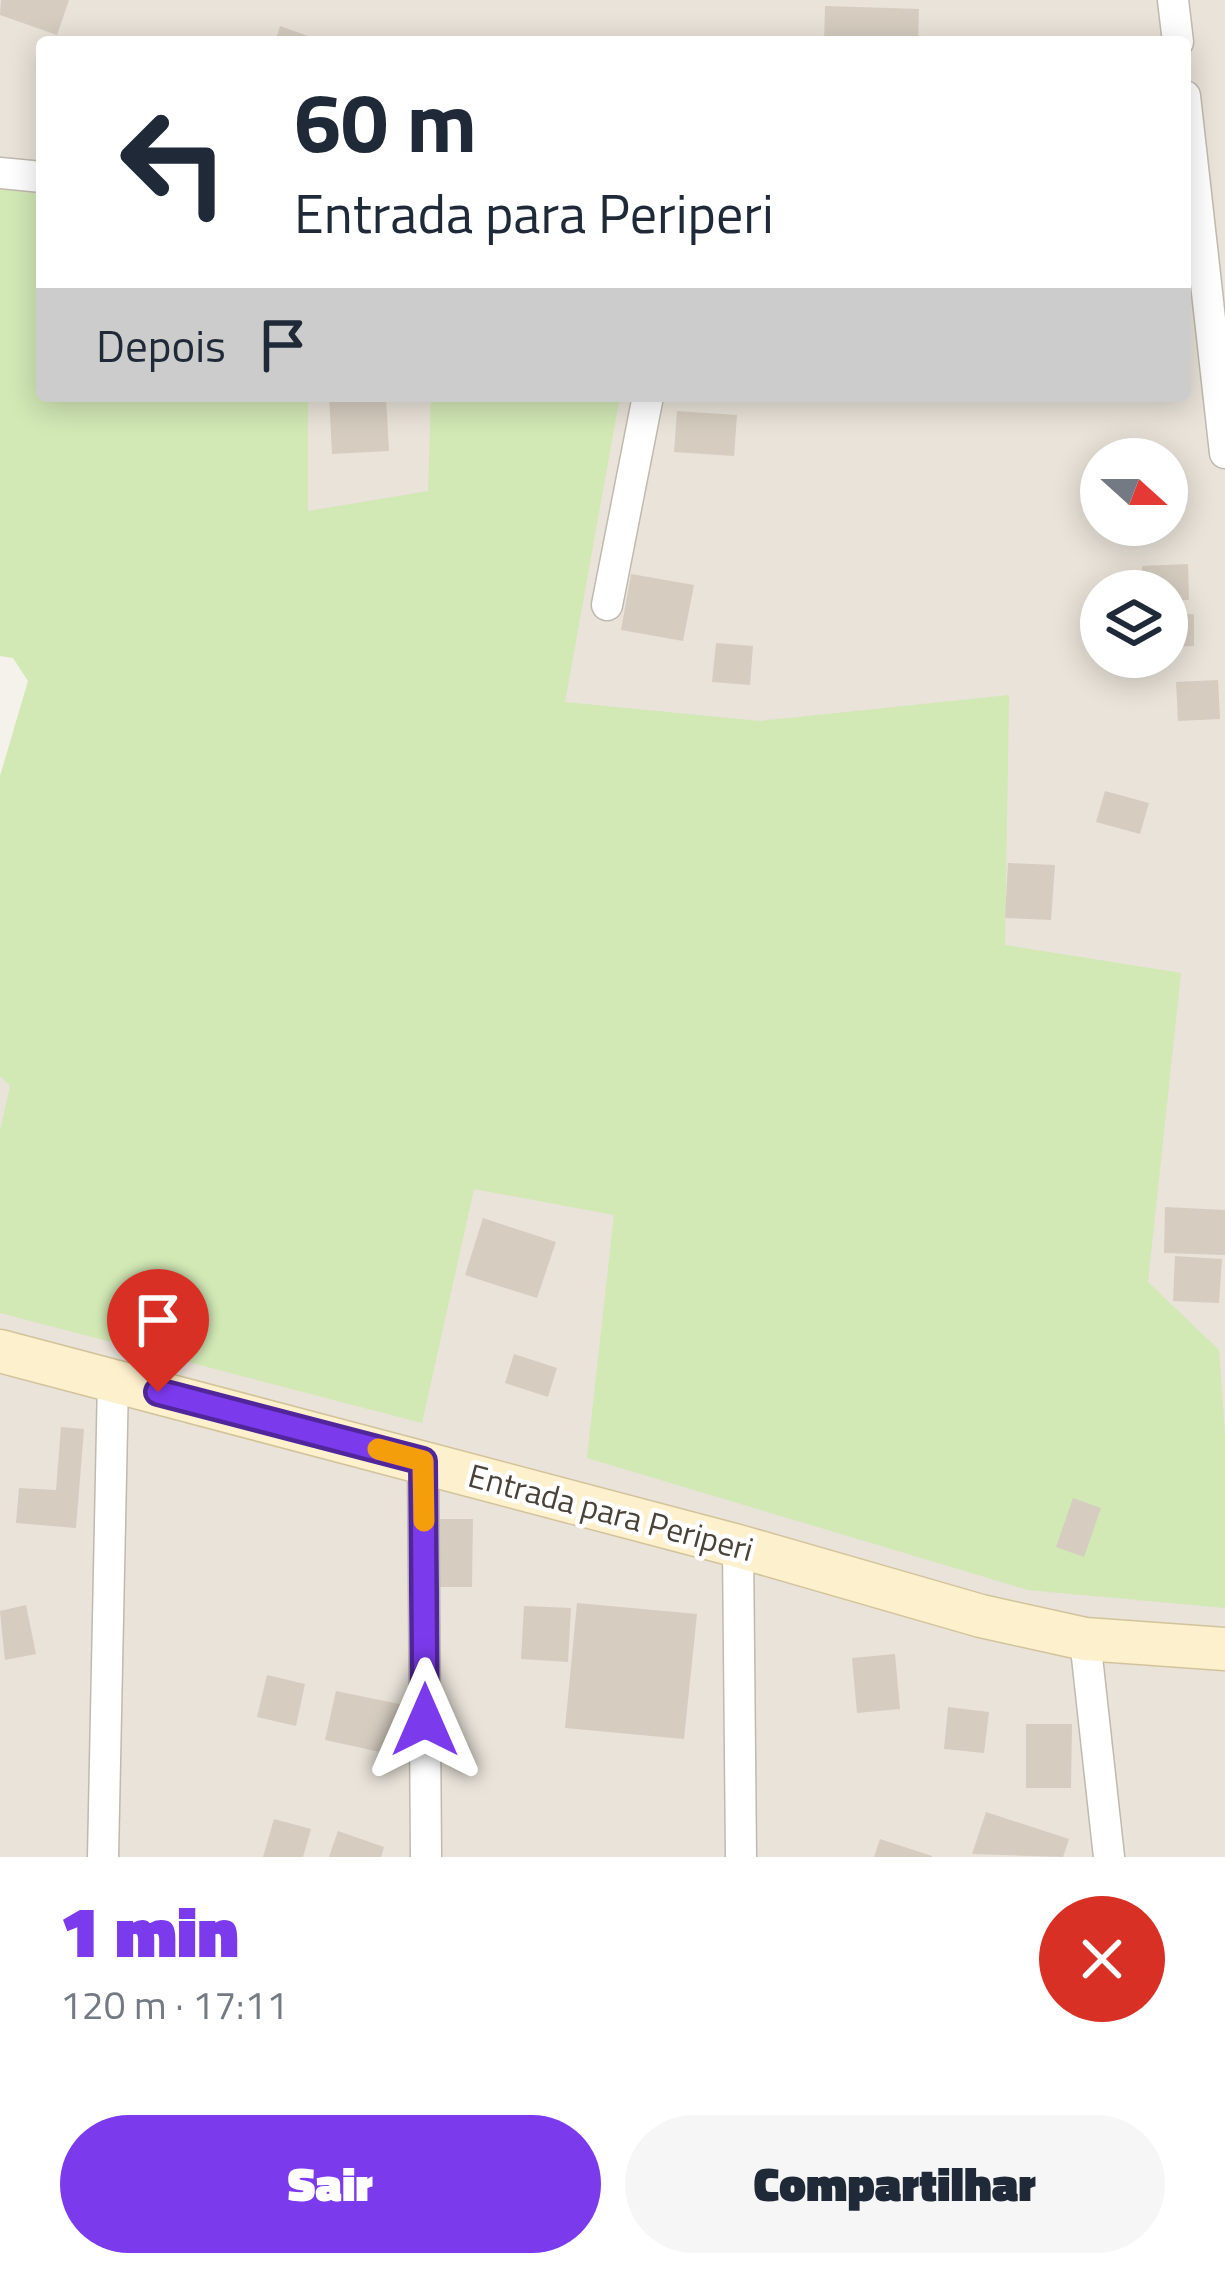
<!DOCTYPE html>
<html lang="pt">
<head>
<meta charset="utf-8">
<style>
  body { margin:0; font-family:"Titillium Web",sans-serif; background:#f6f6f7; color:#1f2937; height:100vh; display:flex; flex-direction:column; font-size:45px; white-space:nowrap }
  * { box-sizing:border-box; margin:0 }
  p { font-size:39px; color:#747a83 }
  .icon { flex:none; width:66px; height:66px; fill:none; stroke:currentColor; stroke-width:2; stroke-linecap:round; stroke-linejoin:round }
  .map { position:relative; height:1857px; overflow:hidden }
  .drawer { display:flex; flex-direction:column; background:#fff; flex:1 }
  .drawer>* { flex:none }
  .banner { position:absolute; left:36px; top:36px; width:1155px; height:366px; border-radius:12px; box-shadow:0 6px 30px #0003; background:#fff; color:#1f2937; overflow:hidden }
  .needle { width:78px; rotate:111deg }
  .fabs { position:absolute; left:1080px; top:438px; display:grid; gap:24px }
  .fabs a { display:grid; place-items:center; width:108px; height:108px; border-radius:50%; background:#fff; box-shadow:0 6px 30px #0003; font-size:60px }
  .pin { position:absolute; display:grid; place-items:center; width:102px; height:102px; color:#fff; margin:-123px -51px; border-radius:50% 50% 50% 0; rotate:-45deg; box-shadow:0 0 12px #0007 }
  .pin .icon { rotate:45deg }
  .me { position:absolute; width:132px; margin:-66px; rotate:0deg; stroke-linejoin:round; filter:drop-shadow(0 0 9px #0008) }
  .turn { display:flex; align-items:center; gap:42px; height:252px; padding:0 60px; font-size:54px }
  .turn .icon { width:156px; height:156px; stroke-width:2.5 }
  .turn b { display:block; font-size:84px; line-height:102px }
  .then { display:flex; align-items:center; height:114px; padding:0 60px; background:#0003; gap:24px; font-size:45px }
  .round { display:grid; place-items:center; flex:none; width:126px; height:126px; border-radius:63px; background:#f6f6f7 }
  .overview { display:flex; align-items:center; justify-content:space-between; height:204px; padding:0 60px }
  h1 { font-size:72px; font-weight:800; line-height:90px; color:#7c3aed }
  .cta { display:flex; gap:24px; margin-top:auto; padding:24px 60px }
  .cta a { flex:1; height:138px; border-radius:72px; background:#7c3aed; color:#fff; font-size:48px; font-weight:800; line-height:138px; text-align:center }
  .cta a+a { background:#f6f6f7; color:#1f2937 }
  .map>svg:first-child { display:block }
  .residential { fill:#e9e3d9; fill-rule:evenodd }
  .green { fill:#d2e8b5 }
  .building { fill:#d6cdc0 }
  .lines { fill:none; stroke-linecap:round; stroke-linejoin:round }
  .street-casing { stroke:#c0b9ad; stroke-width:33 }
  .secondary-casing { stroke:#d3c39b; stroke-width:45 }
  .street { stroke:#fff; stroke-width:30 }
  .secondary { stroke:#fdf0cc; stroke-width:42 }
  .route-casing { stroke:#51269a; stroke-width:30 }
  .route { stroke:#7c3aed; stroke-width:21 }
  .slow { stroke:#f59e0b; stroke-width:21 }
  .labels { text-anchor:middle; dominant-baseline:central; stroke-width:9; stroke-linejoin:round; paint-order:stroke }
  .street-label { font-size:33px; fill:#494239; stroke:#fff }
</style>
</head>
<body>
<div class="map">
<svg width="1225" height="1857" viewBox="0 0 1225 1857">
  <rect width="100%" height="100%" fill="#f5f1eb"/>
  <path class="residential" d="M0,0H1225V1857H0V836L39,653L0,647ZM42,42H1185V396H42ZM1101,459H1167V525H1101ZM1101,591H1167V657H1101Z"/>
  <path class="green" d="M0,189L42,194V396H308V511L428,491L431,396H620L565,702L760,721L1009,695L1005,945L1181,973L1148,1282L1219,1350L1225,1435V1608L1028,1590L587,1458L614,1215L474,1189L422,1423L0,1313V1131L10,1086L0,1076V776L28,681L13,658L0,656Z"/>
  <path class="building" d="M1,0H69L57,35L0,15Z
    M825,6L919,9L918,42H824Z
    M280,26L308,36L306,42H275Z
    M329,396H386L389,451L332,454Z
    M677,411L737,415L734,456L674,452Z
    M1188,564L1189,600L1167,601V591H1143L1142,566Z
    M631,574L694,585L683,641L621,630Z
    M1194,614V646L1167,647V615Z
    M716,643L753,646L750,685L712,682Z
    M1218,680L1220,719L1178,721L1176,682Z
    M1105,791L1149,803L1140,834L1096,822Z
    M1008,863L1055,865L1051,920L1005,918Z
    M1165,1207L1225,1210V1255L1164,1253Z
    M483,1218L556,1242L537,1298L465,1275Z
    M1175,1256L1222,1259L1219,1303L1173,1301Z
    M514,1354L557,1368L548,1397L505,1383Z
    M61,1427L84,1429L76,1528L16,1523L19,1488L56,1490Z
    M1073,1498L1101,1508L1084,1557L1056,1547Z
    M438,1519H473L472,1587H436Z
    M577,1603L697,1614L684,1739L565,1728Z
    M26,1605L36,1654L5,1660L0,1611Z
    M524,1606L571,1608L568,1662L521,1659Z
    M895,1654L900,1709L857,1713L852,1658Z
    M267,1675L305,1684L296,1726L257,1717Z
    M336,1691L404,1705L394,1755L325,1740Z
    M948,1707L989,1712L984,1753L944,1749Z
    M1026,1724H1072L1071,1788H1026Z
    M986,1812L1069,1839L1063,1857L972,1854Z
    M274,1819L311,1829L303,1857H263Z
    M338,1831L384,1847L381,1857H329Z
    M880,1839L932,1856V1857H874Z"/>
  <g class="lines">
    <defs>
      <path id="street" d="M1173,0L1178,42
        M1185,96L1225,453
        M0,173L42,177
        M607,605L648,396
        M423,1461L426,1857
        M738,1546L741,1857
        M1085,1639L1109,1857
        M103,1857L113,1380"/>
      <path id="secondary" d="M0,1351L738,1546L981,1616L1085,1639L1225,1649"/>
    </defs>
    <use href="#street" class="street-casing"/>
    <use href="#secondary" class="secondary-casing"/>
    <use href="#street" class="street"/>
    <use href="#secondary" class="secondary"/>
  </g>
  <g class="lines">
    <defs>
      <path id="route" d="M158,1392L423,1461L425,1720"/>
    </defs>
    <use href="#route" class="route-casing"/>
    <use href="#route" class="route"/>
    <path class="slow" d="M378,1449L423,1461L424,1521"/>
  </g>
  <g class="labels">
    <g class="street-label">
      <text transform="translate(611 1512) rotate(15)">Entrada para Periperi</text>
    </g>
  </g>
</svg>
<div class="fabs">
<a><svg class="needle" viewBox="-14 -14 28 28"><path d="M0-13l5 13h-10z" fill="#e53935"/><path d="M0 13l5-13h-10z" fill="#747a83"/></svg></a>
<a><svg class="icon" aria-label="layers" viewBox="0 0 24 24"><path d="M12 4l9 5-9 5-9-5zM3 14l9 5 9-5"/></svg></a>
</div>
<div class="pin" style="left:158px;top:1392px;background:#d93025"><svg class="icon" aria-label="arrive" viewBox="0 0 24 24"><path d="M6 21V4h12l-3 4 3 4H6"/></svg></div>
<svg class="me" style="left:425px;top:1720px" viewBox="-20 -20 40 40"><path d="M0-17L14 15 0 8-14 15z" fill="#7c3aed" stroke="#fff" stroke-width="4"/></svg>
<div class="banner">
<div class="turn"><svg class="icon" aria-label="left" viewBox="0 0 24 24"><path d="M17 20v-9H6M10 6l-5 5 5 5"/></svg><div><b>60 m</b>Entrada para Periperi</div></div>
<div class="then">Depois<svg class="icon" aria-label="arrive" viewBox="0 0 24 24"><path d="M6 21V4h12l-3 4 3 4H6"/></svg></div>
</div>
</div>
<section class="drawer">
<div class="overview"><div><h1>1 min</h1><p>120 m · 17:11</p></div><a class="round" style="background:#d93025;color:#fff"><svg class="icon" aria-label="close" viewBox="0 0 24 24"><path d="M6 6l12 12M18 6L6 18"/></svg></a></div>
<div class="cta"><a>Sair</a><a>Compartilhar</a></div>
</section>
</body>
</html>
